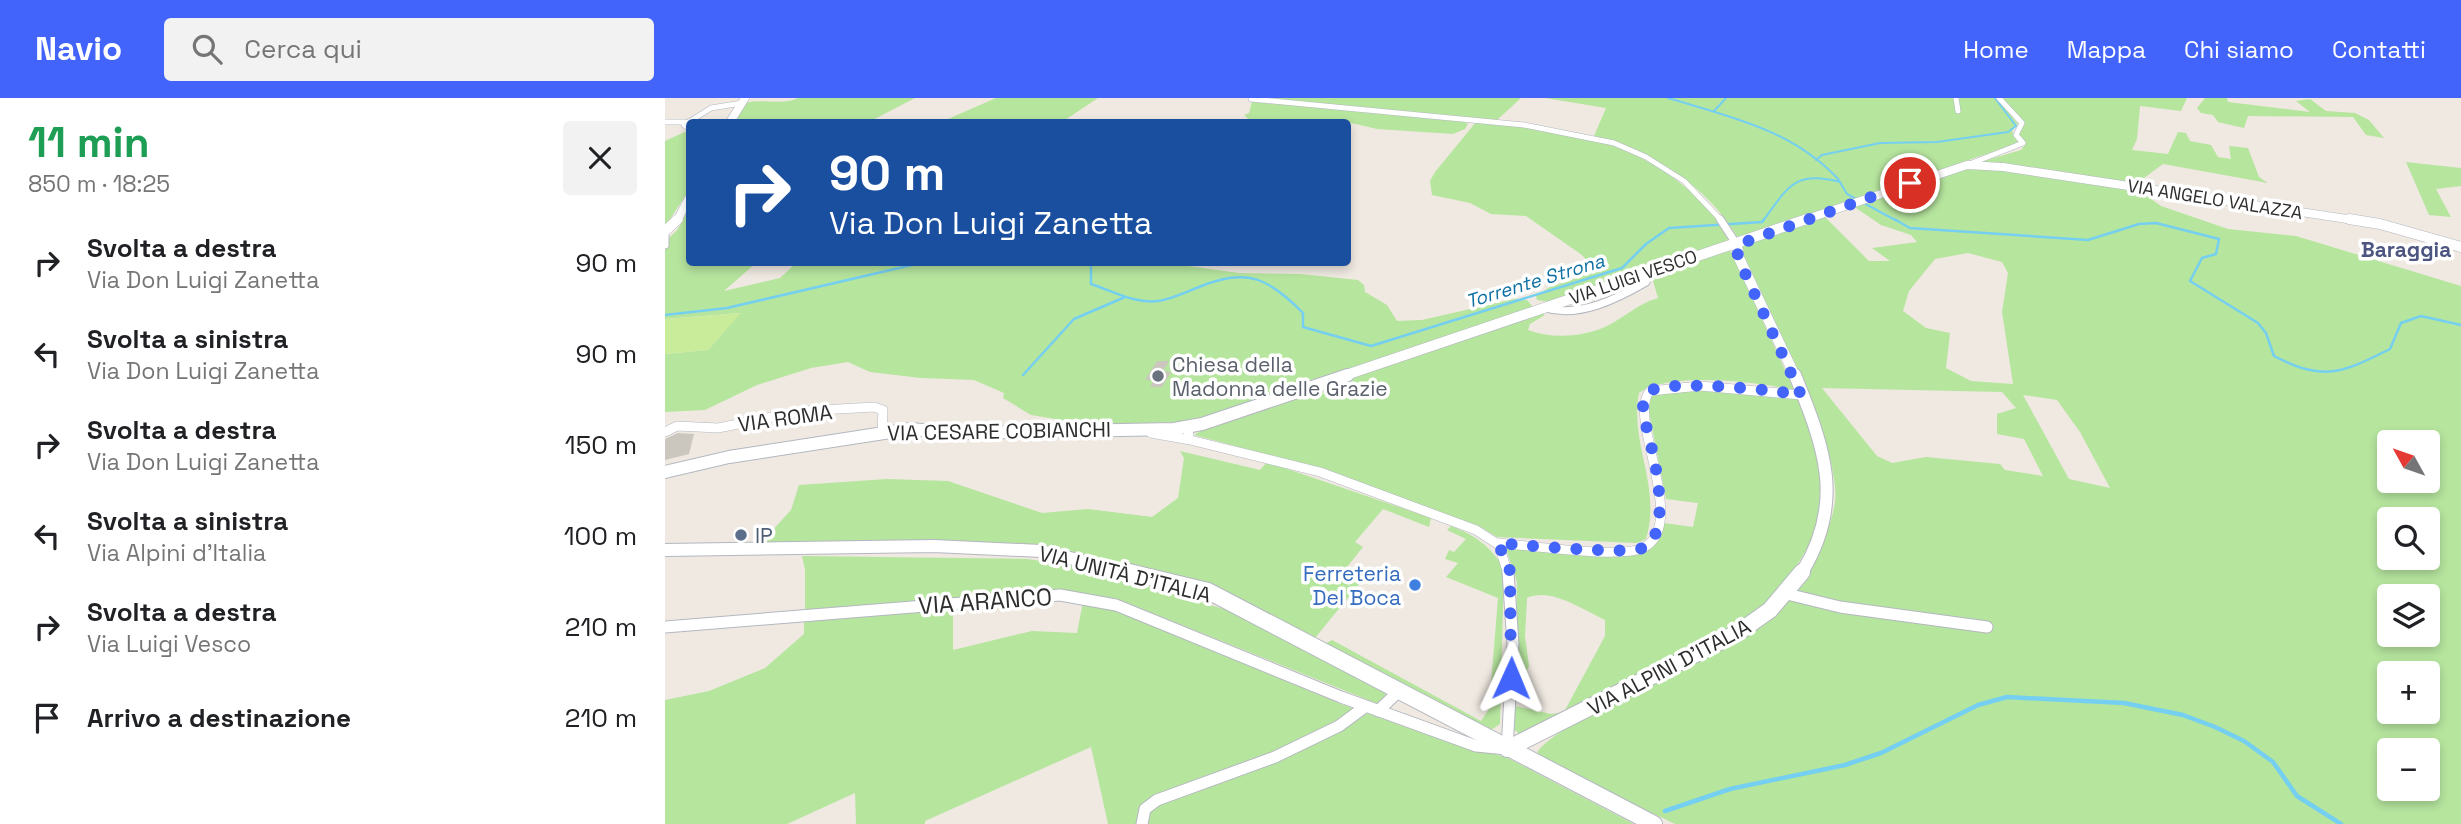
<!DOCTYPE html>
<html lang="it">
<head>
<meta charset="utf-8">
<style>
  body { margin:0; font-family:"Space Grotesk",sans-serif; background:#f2f2f2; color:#202124; height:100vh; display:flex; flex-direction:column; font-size:26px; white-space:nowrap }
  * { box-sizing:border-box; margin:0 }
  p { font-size:23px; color:#757577 }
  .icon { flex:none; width:38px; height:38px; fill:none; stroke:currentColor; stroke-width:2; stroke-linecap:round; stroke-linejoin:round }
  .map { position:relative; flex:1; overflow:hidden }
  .panel { display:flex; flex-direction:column; background:#fff; width:665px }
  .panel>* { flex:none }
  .hud { position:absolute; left:21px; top:21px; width:665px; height:147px; border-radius:7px; box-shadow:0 4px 10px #0003; background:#1a4fa0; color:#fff; overflow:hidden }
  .needle { width:46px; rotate:310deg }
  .tools { position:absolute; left:1712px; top:332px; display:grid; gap:14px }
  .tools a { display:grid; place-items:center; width:63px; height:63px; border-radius:7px; background:#fff; box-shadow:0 4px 10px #0003; font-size:35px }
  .pin { position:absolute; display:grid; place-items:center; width:60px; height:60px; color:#fff; margin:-30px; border:4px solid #fff; border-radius:50%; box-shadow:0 2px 7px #0007 }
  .me { position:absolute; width:77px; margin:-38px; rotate:1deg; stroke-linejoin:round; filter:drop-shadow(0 0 5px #0008) }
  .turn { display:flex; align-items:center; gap:24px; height:147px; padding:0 28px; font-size:32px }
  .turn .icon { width:91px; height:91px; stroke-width:2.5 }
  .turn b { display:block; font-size:49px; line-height:60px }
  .round { display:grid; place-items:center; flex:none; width:74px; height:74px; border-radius:7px; background:#f2f2f2 }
  .head { display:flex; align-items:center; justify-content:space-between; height:119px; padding:0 28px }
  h1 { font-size:42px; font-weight:700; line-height:52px; color:#1e9e55 }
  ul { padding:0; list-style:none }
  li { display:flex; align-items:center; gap:21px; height:91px; padding:0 28px }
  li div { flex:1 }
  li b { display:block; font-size:26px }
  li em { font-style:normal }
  header { display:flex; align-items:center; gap:42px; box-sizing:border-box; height:98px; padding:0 35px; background:#4264fb; color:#fff }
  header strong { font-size:33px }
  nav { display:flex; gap:38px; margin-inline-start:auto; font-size:24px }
  .search { width:490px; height:63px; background:#f2f2f2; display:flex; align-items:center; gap:18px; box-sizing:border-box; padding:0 24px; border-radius:7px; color:#757577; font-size:26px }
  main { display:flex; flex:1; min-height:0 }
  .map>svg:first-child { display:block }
  .green { fill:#b6e59e; fill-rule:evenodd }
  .pitch { fill:#c9ec9a }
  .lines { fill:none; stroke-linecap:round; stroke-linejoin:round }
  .stream-far2 { stroke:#75cff0; stroke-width:2 }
  .stream-far1 { stroke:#75cff0; stroke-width:2.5 }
  .stream { stroke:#75cff0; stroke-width:4.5 }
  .building { fill:#cbc7bf }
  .street-far3-casing { stroke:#b4b7c1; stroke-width:6 }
  .street-far2-casing { stroke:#b4b7c1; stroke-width:9 }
  .street-far1-casing { stroke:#b4b7c1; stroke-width:10 }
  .street-casing { stroke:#b4b7c1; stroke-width:13 }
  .secondary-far3-casing { stroke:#b4b7c1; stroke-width:9 }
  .secondary-far2-casing { stroke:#b4b7c1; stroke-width:11 }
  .secondary-far1-casing { stroke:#b4b7c1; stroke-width:14 }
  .secondary-casing { stroke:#b4b7c1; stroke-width:18 }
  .street-far3 { stroke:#fff; stroke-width:5 }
  .street-far2 { stroke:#fff; stroke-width:7 }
  .street-far1 { stroke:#fff; stroke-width:9 }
  .street { stroke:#fff; stroke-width:11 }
  .secondary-far3 { stroke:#fff; stroke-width:8 }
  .secondary-far2 { stroke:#fff; stroke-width:10 }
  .secondary-far1 { stroke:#fff; stroke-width:12 }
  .secondary { stroke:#fff; stroke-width:16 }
  .route { stroke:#4264fb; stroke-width:12; stroke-dasharray:0 21.6 }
  .worship-dot { fill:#6b7280; stroke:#fff; stroke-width:2.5 }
  .service-dot { fill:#5c6f8a; stroke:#fff; stroke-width:2.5 }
  .shop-dot { fill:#3f7fe0; stroke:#fff; stroke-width:2.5 }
  .labels { text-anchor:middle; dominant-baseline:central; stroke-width:7; stroke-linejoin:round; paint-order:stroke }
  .far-street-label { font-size:18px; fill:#2e2e2e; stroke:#fff }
  .far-water-label { font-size:19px; font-style:italic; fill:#0d6fa3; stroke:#fff }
  .far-quarter-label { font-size:21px; font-weight:bold; fill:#4d5680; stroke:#fff }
  .worship-label { font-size:21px; fill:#5b616d; stroke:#fff; text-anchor:start }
  .street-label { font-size:21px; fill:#2e2e2e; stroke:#fff }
  .service-label { font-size:21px; fill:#4e5e75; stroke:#fff; text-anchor:start }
  .shop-label { font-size:21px; fill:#366cbe; stroke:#fff; text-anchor:end }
  .near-street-label { font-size:24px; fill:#2e2e2e; stroke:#fff }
</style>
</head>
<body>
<header>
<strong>Navio</strong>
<div class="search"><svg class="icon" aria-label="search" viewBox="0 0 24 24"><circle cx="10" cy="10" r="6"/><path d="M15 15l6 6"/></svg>Cerca qui</div>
<nav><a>Home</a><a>Mappa</a><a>Chi siamo</a><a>Contatti</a></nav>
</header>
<main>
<section class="panel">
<div class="head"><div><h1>11 min</h1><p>850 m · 18:25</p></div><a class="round"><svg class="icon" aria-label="close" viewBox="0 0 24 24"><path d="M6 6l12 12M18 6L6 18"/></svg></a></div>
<ul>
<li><svg class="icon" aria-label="right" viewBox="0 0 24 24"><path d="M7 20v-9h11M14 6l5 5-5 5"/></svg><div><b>Svolta a destra</b><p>Via Don Luigi Zanetta</p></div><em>90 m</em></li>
<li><svg class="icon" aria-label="left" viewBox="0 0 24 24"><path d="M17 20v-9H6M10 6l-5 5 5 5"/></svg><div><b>Svolta a sinistra</b><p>Via Don Luigi Zanetta</p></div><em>90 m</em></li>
<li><svg class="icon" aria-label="right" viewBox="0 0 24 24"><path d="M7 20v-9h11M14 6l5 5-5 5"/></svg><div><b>Svolta a destra</b><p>Via Don Luigi Zanetta</p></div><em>150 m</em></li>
<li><svg class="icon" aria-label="left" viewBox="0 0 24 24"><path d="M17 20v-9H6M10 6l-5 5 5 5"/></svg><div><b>Svolta a sinistra</b><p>Via Alpini d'Italia</p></div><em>100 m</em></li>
<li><svg class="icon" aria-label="right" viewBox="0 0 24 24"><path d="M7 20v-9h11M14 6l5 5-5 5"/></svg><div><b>Svolta a destra</b><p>Via Luigi Vesco</p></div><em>210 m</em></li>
<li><svg class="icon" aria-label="arrive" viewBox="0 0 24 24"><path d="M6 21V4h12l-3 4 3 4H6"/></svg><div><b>Arrivo a destinazione</b></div><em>210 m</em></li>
</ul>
</section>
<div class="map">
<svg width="1796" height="726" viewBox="0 0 1796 726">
  <rect width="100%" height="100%" fill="#efe9e1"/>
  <path class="green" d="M133,0H250L204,24H71L80,5C98,0 117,8 133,0Z
    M331,0H433L397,24H276Z
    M591,0H856L831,23Z
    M880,0H1332L1353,26L1347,33L1354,45L1073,140C1041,86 988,55 929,38L941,10Z
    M1337,0H1522L1516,13L1475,8L1472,41L1467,52L1503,56L1513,34L1521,35L1525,43L1546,47L1553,59L1566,61L1564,48L1583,50L1594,79L1603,85L1498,66L1479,80L1476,88L1312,65L1356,52L1360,47L1354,36L1359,24Z
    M1540,0H1562L1563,4L1645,14L1631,3L1645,1L1661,13L1690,15L1704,22L1719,40L1701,37L1688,19L1583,18L1579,30L1553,24L1548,17L1536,15L1532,10Z
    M587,3L798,23L803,26L800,31L788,36L712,31L682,24L583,21L579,17L584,15Z
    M811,24C894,30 978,42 1037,105C1049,118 1059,128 1064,145L889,205L872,202L871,198L885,189L915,179L923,164L917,157L861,118L826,116L805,105L767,97L765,83L770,74Z
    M24,32V92L0,129V43Z
    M1741,64L1796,70V88L1771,91L1786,119L1764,117Z
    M1324,69L1475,93L1496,108L1563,131L1631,138L1796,188V726H1010L904,675L872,655C890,624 1037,565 1078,540C1094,530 1109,516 1123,502L1155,509L1220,511L1127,496C1144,467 1165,438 1170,404C1177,350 1100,205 1075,150L1090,141L1158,117L1204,163H1225L1207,150L1252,144L1246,137L1216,127L1188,108L1286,72ZM1303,155L1337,164L1343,175L1337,214L1348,286L1306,283L1281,270L1285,235L1261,230L1238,213L1244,193L1270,161ZM1157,290L1337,294L1351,310L1332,316V336L1359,341L1378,378L1340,372L1335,366L1261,359L1227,365L1212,358ZM1358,297L1392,302L1415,334L1445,390L1404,381ZM1724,345H1762V383H1724ZM1724,422H1762V460H1724ZM1724,499H1762V537H1724ZM1724,576H1762V614H1724ZM1724,653H1762V691H1724Z
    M24,110V164L91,165L59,193L115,180L131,165L494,164L574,175L635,176L693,182L699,187L700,194L722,207L732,223L757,222L849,201L862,202L869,210L579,310L516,324L426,327L366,317L338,300L339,295L309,282L256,280L205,274L183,264L146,270L92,287L40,312L0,314V256L43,252L75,215L0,221V144L13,131Z
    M1063,152L1067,155L1129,292C1092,284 1005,273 974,295C964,345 997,389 981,441L972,445L832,439L814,428L611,359L529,337L538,331L875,214L880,217L865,226L863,232C886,241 917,239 940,229C959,220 972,206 993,200L986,176Z
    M1037,292L1132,300L1159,367L1156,427L1118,491L1067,532L855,636L848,631L850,608L886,616L899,614L940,538V522C918,512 886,489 862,500L860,538L864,568L850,597L852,484L840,448L913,453L985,451L999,425L1028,429L1033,405L1001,401L982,304L988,296Z
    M515,353L595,372L602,364L766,420L764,429L718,411L690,444L698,449L674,479L695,485L650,540L545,490L463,467L382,451L95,446L126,412L134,387L222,381L283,383L377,415L423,411L487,419L513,400L519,360Z
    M786,428C811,438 824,447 839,470L835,626L823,634L660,546L667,542L816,623L824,611L833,500L781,479L793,465L780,461L784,452L789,454L801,441L782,432Z
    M137,458L363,461L421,470L562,512L723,594L713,606L457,503L397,492L140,512V472Z
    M418,504L451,512L676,606L780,643L841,659L969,726H443L426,649L260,723V726H191L190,695L122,726H0V602L44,593L100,570L139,536V521L288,508V552L367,533L412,535Z"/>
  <path class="pitch" d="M76,215L43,252L0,256V221Z"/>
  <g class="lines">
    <path class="stream-far2" d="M1003,0C1066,19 1128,32 1174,82
      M1049,13L1061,0
      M1151,62L1157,57L1215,45L1272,44L1343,34L1351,28L1330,0
      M1098,123C1123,89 1129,72 1175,84L1182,96L1232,123"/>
    <path class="stream-far1" d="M1229,121L1245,130L1423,142L1474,126L1491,125L1554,141L1551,156L1537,160L1525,183L1593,225L1601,235L1609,258C1659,284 1677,275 1725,251L1736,225L1756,218L1796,227
      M397,164L426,166V186C447,193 470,206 493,203C507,201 521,194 534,189C581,169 604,180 638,215V229L706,248L957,170L981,146L1004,130L1097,124L1099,121
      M0,217L62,210L260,164
      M358,277L409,221L460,199"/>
    <path class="stream" d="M1000,713L1065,691L1180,667L1216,655L1313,607L1342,599L1459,605L1518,617L1550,629L1579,643L1608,664L1632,698L1676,726"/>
  </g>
  <path class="building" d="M492,263H504L498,273L506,274L497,289H485L489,282H480Z
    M13,335L29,336L24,356L0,362V341Z"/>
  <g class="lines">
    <defs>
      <path id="street-far3" d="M1291,0L1293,13
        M586,1L859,27L949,45L981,59L1019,83L1057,123
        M0,24H21
        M24,30L19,27L46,10L77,5
        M1302,67L1358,45L1351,37L1357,25L1334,0"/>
      <path id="street-far2" d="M1055,121L1072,147
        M0,137V147
        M880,210C914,220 952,201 981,184L975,177"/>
      <path id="street-far1" d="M522,329L525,342L655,374L811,432L834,447L843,476
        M0,334L12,328L53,330L138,313L209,309L218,312L217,334
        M486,335L525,342
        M833,445C861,447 956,461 978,450C1025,427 961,318 985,293L1035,288L1136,297"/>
      <path id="street" d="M1122,496L1175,509L1322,529
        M0,529L395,497L451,507L676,599L811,648L842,651L848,546L843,474
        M713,613L733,594
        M477,726L480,711L492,702L610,659L674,628L701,608"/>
      <path id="secondary-far3" d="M65,24L80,0
        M12,123L24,100
        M1136,123L1302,67L1338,69L1695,123"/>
      <path id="secondary-far2" d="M1684,121L1715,126L1796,149
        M0,133L13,121
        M1072,147L1074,160L1130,278
        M678,278L1142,121"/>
      <path id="secondary-far1" d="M1130,277C1159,349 1181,404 1136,476
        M0,374L64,359L245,331L294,335L509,331L537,326L683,277
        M0,452L269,448L376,453L471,476"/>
      <path id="secondary" d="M464,474L543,493L989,726
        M842,651L1074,534L1105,512L1137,474"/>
    </defs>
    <use href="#street-far3" class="street-far3-casing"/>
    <use href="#street-far2" class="street-far2-casing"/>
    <use href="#street-far1" class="street-far1-casing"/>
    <use href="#street" class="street-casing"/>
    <use href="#secondary-far3" class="secondary-far3-casing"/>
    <use href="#secondary-far2" class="secondary-far2-casing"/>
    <use href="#secondary-far1" class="secondary-far1-casing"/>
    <use href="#secondary" class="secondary-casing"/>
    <use href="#street-far3" class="street-far3"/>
    <use href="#street-far2" class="street-far2"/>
    <use href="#street-far1" class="street-far1"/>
    <use href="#street" class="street"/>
    <use href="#secondary-far3" class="secondary-far3"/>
    <use href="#secondary-far2" class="secondary-far2"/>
    <use href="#secondary-far1" class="secondary-far1"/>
    <use href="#secondary" class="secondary"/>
  </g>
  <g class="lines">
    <path class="route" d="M846,580L845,473L833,445C858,447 961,457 978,450C1011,435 986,344 978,317C978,308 977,299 985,293C1005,281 1110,292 1136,297L1073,160L1072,147L1245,85"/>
  </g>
  <circle class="worship-dot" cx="493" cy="278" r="7"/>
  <circle class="service-dot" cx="76" cy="437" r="7"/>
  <circle class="shop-dot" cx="750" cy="487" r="7"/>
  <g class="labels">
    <g class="far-street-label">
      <text transform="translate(1550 101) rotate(9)">VIA ANGELO VALAZZA</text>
      <text transform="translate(968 179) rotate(-19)">VIA LUIGI VESCO</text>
    </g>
    <g class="far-water-label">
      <text transform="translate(870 183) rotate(-17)">Torrente Strona</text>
    </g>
    <g class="far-quarter-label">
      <text x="1741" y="151">Baraggia</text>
    </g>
    <g class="worship-label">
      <text x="507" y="266">Chiesa della<tspan x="507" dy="24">Madonna delle Grazie</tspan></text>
    </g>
    <g class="street-label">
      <text transform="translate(120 320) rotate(-8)">VIA ROMA</text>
      <text transform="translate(334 333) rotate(-1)">VIA CESARE COBIANCHI</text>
      <text transform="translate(460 476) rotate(14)">VIA UNITÀ D'ITALIA</text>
      <text transform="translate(1004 569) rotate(-28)">VIA ALPINI D'ITALIA</text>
    </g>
    <g class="service-label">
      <text x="90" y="437">IP</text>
    </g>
    <g class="shop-label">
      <text x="736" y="475">Ferreteria<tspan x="736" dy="24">Del Boca</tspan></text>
    </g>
    <g class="near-street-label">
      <text transform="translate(320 503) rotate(-4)">VIA ARANCO</text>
    </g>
  </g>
</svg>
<div class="tools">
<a><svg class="needle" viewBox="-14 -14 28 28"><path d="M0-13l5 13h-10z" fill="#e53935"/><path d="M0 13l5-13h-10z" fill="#757577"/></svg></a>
<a><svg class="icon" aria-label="search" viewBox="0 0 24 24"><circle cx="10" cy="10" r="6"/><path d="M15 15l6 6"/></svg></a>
<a><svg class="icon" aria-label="layers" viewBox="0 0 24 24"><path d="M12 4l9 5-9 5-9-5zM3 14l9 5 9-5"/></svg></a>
<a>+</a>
<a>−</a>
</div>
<div class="pin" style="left:1245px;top:85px;background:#d93025"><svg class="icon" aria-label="arrive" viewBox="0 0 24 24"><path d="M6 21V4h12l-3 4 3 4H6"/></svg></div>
<svg class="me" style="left:846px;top:580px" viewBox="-20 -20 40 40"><path d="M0-17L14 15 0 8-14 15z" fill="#4264fb" stroke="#fff" stroke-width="4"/></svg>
<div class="hud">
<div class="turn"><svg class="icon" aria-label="right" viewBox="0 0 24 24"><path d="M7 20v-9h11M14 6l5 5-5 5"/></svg><div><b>90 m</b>Via Don Luigi Zanetta</div></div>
</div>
</div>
</main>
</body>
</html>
